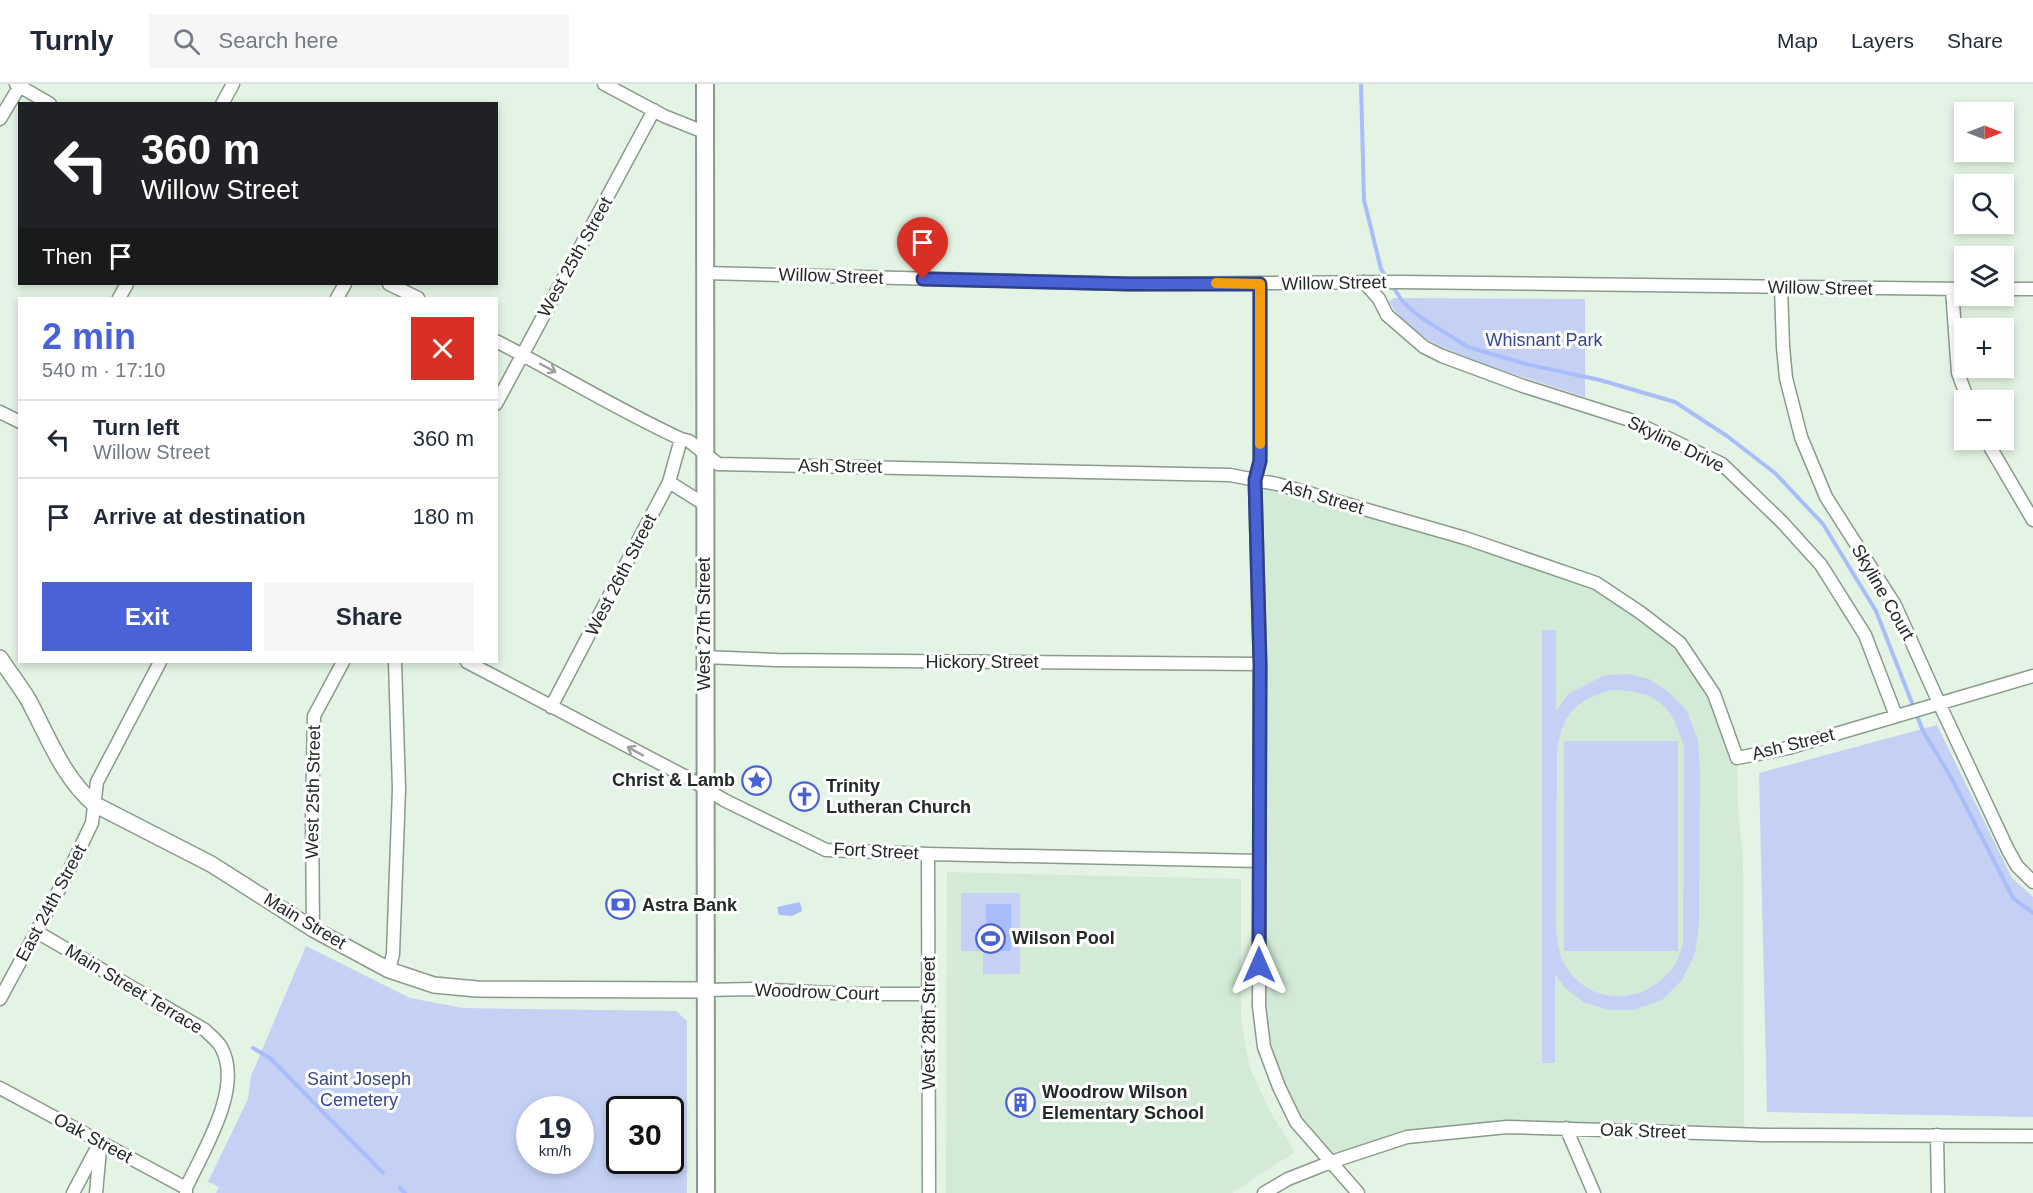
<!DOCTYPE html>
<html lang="en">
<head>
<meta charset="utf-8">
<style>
  body { margin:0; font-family:Arial,sans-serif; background:#f6f6f7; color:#1f2937; height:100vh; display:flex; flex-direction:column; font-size:22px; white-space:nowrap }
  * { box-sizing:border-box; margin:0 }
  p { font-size:20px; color:#747a83 }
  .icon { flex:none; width:33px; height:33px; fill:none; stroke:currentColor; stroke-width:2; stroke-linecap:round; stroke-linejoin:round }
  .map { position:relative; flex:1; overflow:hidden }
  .details { position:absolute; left:18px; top:213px; width:480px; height:366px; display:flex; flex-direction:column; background:#fff; border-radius:0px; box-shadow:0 3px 9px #0003 }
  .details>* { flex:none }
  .top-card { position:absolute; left:18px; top:18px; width:480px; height:183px; border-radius:0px; box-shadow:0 3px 9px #0003; background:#202124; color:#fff; overflow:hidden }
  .needle { width:39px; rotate:90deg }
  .buttons { position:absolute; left:1954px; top:18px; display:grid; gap:12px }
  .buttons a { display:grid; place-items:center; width:60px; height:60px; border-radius:0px; background:#fff; box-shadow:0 3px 9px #0003; font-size:30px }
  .speed { position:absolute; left:516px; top:1012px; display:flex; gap:12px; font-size:30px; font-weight:700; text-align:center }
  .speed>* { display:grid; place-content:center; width:78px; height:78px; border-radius:50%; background:#fff; box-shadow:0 3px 9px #0003; line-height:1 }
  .speed small { font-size:15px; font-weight:400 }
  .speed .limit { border:3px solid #111; border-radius:9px; background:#fff; color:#111 }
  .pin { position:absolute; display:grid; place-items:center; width:51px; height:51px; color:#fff; margin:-62px -26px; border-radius:50% 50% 50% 0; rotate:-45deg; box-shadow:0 0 6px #0007 }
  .pin .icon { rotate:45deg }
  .me { position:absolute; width:66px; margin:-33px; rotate:0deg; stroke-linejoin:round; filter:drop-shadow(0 0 4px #0008) }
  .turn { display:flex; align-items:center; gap:21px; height:126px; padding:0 24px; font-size:27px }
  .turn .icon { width:78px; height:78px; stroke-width:2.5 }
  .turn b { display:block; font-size:42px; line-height:51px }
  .then { display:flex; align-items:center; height:57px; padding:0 24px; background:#0003; gap:12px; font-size:22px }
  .round { display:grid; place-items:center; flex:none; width:63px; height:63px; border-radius:0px; background:#f6f6f7 }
  .head { display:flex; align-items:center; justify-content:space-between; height:102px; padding:0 24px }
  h1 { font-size:36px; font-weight:700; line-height:45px; color:#4962d6 }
  .action { display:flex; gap:12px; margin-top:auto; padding:12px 24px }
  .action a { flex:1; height:69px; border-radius:0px; background:#4962d6; color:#fff; font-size:24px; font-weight:700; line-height:69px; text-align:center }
  .action a+a { background:#f6f6f7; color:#1f2937 }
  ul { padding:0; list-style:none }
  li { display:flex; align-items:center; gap:18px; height:78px; padding:0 24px; border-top:2px solid #e0e1e3 }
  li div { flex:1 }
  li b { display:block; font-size:22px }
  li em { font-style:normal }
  header { display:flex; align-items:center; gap:36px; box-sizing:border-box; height:84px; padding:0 30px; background:#fff; border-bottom:2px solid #e0e1e3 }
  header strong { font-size:28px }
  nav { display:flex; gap:33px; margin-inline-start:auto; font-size:21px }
  .search { width:420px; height:54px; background:#f6f6f7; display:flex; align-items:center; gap:15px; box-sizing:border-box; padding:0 21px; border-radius:0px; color:#747a83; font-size:22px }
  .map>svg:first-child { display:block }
  .built { fill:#d3ebd6 }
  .green { fill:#c4d1f5; fill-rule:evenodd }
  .water { fill:#a9bdfa }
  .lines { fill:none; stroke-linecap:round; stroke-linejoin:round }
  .stream { stroke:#a9bdfa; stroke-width:4 }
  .minor-casing { stroke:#8a9a8b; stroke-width:15 }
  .tertiary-casing { stroke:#8a9a8b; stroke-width:18 }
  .secondary-casing { stroke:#8a9a8b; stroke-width:20 }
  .minor { stroke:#fff; stroke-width:12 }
  .tertiary { stroke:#fff; stroke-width:15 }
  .secondary { stroke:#fff; stroke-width:16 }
  .oneway { stroke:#9c9f9c }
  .route-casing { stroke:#2f408b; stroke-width:15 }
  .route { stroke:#4962d6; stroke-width:10 }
  .slow { stroke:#f59e0b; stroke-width:10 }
  .labels { text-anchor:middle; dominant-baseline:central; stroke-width:6; stroke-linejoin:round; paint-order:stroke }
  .street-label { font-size:18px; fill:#232924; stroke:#fff }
  .park-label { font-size:18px; fill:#35478e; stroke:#fff }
  .poi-label { font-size:18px; font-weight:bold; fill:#232924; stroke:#fff; text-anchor:start }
</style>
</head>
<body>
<header>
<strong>Turnly</strong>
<div class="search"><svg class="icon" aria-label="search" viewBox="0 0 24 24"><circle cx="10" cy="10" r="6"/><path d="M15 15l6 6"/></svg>Search here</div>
<nav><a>Map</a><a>Layers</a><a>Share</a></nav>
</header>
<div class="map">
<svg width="2033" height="1109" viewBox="0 0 2033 1109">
  <rect width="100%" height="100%" fill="#e3f4e4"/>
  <path class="built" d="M1255,396L1596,499L1641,529L1698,584L1737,674L1738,725L1743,775L1744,1050L1507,1043L1438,1051L1331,1078L1296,1038L1264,963Z
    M947,788L1241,795V938L1250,984L1271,1029L1295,1068L1232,1109H946Z"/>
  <path class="green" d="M1394,214L1585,215V313C1560,305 1535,297 1510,289C1465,274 1416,260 1389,218Z
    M1542,546H1556V627L1568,610L1605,591L1628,590L1649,595L1669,608L1687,627L1698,656L1700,687L1699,840L1695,870L1682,896L1662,916L1634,926H1609L1583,918L1565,904L1555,890V979H1542ZM1612,606C1657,607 1671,620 1684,662L1683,860C1680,867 1679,876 1674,882C1646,921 1591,924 1565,881C1558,870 1558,857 1556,844L1557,668C1561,632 1576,615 1612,606Z
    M1937,641L2012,794L2033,813V1033L1767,1028L1759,689Z
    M1564,657H1678V867H1564Z
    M961,809H1020V890H983V867H961Z
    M306,862L410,914L463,924L676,927L687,937V1109H216L219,1103L208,1098L248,1015L251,992ZM530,1026H580V1077H530ZM620,1026H670V1077H620Z"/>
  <path class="water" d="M800,818L802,827L792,832L779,831L777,823Z
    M986,820H1011V867H985Z"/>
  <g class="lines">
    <path class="stream" d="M1361,0L1364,116L1381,185L1387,194
      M1391,200L1403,218L1420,233L1468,263L1530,281L1600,296L1675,318L1727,352L1775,389L1823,440L1876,527L1923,647L1952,695L2013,814L2033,829
      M253,964L270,974L383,1089
      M400,1104L405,1109"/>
    <defs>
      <path id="minor" d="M16,0L50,20
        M604,0L664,32L704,48
        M222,20L233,0
        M0,35L21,0
        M704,189L1130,200L1400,198L1965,205
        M1364,198L1379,215L1387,231L1424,263L1442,272L1523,302L1630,336L1722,380L1782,438L1821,481L1865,551L1896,632
        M1260,199V377L1255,396L1260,580L1259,922L1264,963L1279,1003L1296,1038L1358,1109
        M389,200L418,214
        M1781,203L1783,263L1786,294L1801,353L1826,413L1895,521L1939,619L2008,766L2017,782L2033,798
        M1952,205L1958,289L1968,316
        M2004,205H2033
        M119,214L127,200
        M337,214L345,200
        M496,257C558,289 618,326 681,355L689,357L718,380L1230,391L1277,400L1465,454L1596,499L1641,529L1680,559L1714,610L1737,674L1788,664L2033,592
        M496,320L654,26
        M0,328L20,338
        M1986,356L2033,436
        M669,398L704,420
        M704,573L777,576L1260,580
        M467,578L690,695L724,716L826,766L928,770L1259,777
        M551,623L669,398L681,355
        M928,770L929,1109
        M313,845L312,735L314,632L343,578
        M37,848L205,946C210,951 218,957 221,963C244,1003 203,1067 186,1104V1109
        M389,886L393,870L399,705L395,578
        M705,906L754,905L851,910H928
        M0,915L67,791L92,739L97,698L160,578
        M0,1004L186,1104
        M1566,1044L1594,1109
        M1937,1051L1938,1109
        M73,1109L100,1058
        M96,1109L100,1065
        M1264,1109L1288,1095L1331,1078L1407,1053L1507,1043L1764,1051L2033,1052"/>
      <path id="tertiary" d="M0,574C9,588 20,602 29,617C48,653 63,693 94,720L211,780L313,845L389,886L434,901L477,905L705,906"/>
      <path id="secondary" d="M705,0L706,1109"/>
    </defs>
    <use href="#minor" class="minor-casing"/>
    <use href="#tertiary" class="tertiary-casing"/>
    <use href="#secondary" class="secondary-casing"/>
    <use href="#minor" class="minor"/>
    <use href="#tertiary" class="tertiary"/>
    <use href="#secondary" class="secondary"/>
  </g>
  <defs><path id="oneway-shaft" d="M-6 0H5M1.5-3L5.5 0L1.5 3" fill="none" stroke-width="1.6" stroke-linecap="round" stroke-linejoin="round" transform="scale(1.5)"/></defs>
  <g class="oneway">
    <use href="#oneway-shaft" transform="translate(548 284) rotate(28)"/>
    <use href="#oneway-shaft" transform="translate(635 667) rotate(-151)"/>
  </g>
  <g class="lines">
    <defs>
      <path id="route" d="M923,195L1130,200H1260V377L1255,396L1260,580L1259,881"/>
    </defs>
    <use href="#route" class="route-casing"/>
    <use href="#route" class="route"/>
    <path class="slow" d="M1216,199L1260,200V360"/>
  </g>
  <defs>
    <symbol id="sight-ring" viewBox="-11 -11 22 22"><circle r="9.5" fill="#fff" stroke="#4962d6" stroke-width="1.5"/><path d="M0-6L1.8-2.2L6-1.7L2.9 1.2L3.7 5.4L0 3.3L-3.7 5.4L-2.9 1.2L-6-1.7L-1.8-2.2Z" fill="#4962d6"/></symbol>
    <symbol id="church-ring" viewBox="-11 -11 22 22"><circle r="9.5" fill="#fff" stroke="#4962d6" stroke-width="1.5"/><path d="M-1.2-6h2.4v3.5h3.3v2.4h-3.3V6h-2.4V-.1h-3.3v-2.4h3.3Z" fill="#4962d6"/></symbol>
    <symbol id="bank-ring" viewBox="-11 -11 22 22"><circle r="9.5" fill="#fff" stroke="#4962d6" stroke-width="1.5"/><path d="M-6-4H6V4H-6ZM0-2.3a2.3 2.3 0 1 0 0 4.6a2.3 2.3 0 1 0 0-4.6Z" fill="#4962d6"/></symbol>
    <symbol id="stadium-ring" viewBox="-11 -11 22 22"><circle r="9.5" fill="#fff" stroke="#4962d6" stroke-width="1.5"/><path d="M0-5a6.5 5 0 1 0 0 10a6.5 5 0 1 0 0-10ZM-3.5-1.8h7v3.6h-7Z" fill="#4962d6"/></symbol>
    <symbol id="building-ring" viewBox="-11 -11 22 22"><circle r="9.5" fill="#fff" stroke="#4962d6" stroke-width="1.5"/><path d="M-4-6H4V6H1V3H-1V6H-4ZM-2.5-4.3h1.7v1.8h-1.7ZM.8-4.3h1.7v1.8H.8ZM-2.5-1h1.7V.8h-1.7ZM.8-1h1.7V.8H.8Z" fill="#4962d6"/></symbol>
  </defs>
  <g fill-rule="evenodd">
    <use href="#sight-ring" x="740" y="680" width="33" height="33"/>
    <use href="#church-ring" x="788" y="696" width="33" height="33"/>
    <use href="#bank-ring" x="604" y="804" width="33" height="33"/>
    <use href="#stadium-ring" x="974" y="838" width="33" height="33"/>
    <use href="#building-ring" x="1004" y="1002" width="33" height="33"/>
  </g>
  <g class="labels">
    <g class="street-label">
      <text transform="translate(575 173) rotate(-61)">West 25th Street</text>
      <text transform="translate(831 192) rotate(2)">Willow Street</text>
      <text transform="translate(1334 199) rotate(-1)">Willow Street</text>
      <text transform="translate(1820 204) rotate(1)">Willow Street</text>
      <text transform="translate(1676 360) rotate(26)">Skyline Drive</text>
      <text transform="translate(840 382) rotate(1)">Ash Street</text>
      <text transform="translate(1323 413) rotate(16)">Ash Street</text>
      <text transform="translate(621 491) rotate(-63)">West 26th Street</text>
      <text transform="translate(1883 508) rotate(60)">Skyline Court</text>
      <text transform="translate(704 540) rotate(-90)">West 27th Street</text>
      <text x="982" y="578">Hickory Street</text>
      <text transform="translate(1793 660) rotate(-14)">Ash Street</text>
      <text transform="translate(313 708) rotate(-89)">West 25th Street</text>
      <text transform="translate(876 767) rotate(3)">Fort Street</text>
      <text transform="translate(51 819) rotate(-62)">East 24th Street</text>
      <text transform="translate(305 837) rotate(31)">Main Street</text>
      <text transform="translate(134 905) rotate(31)">Main Street Terrace</text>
      <text transform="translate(817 908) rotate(2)">Woodrow Court</text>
      <text transform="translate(929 939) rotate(-90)">West 28th Street</text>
      <text transform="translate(1643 1047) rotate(2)">Oak Street</text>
      <text transform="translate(93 1054) rotate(28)">Oak Street</text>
    </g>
    <g class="park-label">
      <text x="1544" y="256">Whisnant Park</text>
      <text x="359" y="995">Saint Joseph<tspan x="359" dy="21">Cemetery</tspan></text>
    </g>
    <g class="poi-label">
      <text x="735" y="696" text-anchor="end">Christ &amp; Lamb</text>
      <text x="826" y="702">Trinity<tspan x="826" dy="21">Lutheran Church</tspan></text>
      <text x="642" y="821">Astra Bank</text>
      <text x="1012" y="854">Wilson Pool</text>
      <text x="1042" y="1008">Woodrow Wilson<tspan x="1042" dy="21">Elementary School</tspan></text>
    </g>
  </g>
</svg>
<div class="buttons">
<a><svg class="needle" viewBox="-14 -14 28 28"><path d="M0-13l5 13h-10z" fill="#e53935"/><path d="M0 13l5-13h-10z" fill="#747a83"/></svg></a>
<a><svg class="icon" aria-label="search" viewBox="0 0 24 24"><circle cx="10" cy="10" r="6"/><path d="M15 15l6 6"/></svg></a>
<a><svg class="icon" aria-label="layers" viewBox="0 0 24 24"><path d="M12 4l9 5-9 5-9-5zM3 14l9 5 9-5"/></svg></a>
<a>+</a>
<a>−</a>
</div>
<div class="speed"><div>19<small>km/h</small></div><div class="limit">30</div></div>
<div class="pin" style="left:923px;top:195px;background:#d93025"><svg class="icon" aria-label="arrive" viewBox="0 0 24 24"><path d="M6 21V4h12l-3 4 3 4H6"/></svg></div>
<svg class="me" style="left:1259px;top:881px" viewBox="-20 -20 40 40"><path d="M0-17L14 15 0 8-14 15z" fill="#4962d6" stroke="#fff" stroke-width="4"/></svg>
<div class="top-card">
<div class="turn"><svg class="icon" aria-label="left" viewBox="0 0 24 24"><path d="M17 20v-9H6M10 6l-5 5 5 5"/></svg><div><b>360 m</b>Willow Street</div></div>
<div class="then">Then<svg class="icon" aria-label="arrive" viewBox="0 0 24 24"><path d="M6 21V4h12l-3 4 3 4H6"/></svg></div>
</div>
<section class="details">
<div class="head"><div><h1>2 min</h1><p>540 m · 17:10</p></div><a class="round" style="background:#d93025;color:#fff"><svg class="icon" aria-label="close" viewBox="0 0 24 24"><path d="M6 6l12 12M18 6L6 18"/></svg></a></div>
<ul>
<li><svg class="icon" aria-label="left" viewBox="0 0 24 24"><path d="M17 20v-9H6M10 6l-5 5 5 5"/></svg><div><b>Turn left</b><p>Willow Street</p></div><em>360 m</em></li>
<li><svg class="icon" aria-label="arrive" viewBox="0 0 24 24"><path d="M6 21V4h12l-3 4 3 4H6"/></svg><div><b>Arrive at destination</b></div><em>180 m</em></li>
</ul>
<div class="action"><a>Exit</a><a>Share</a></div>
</section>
</div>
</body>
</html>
